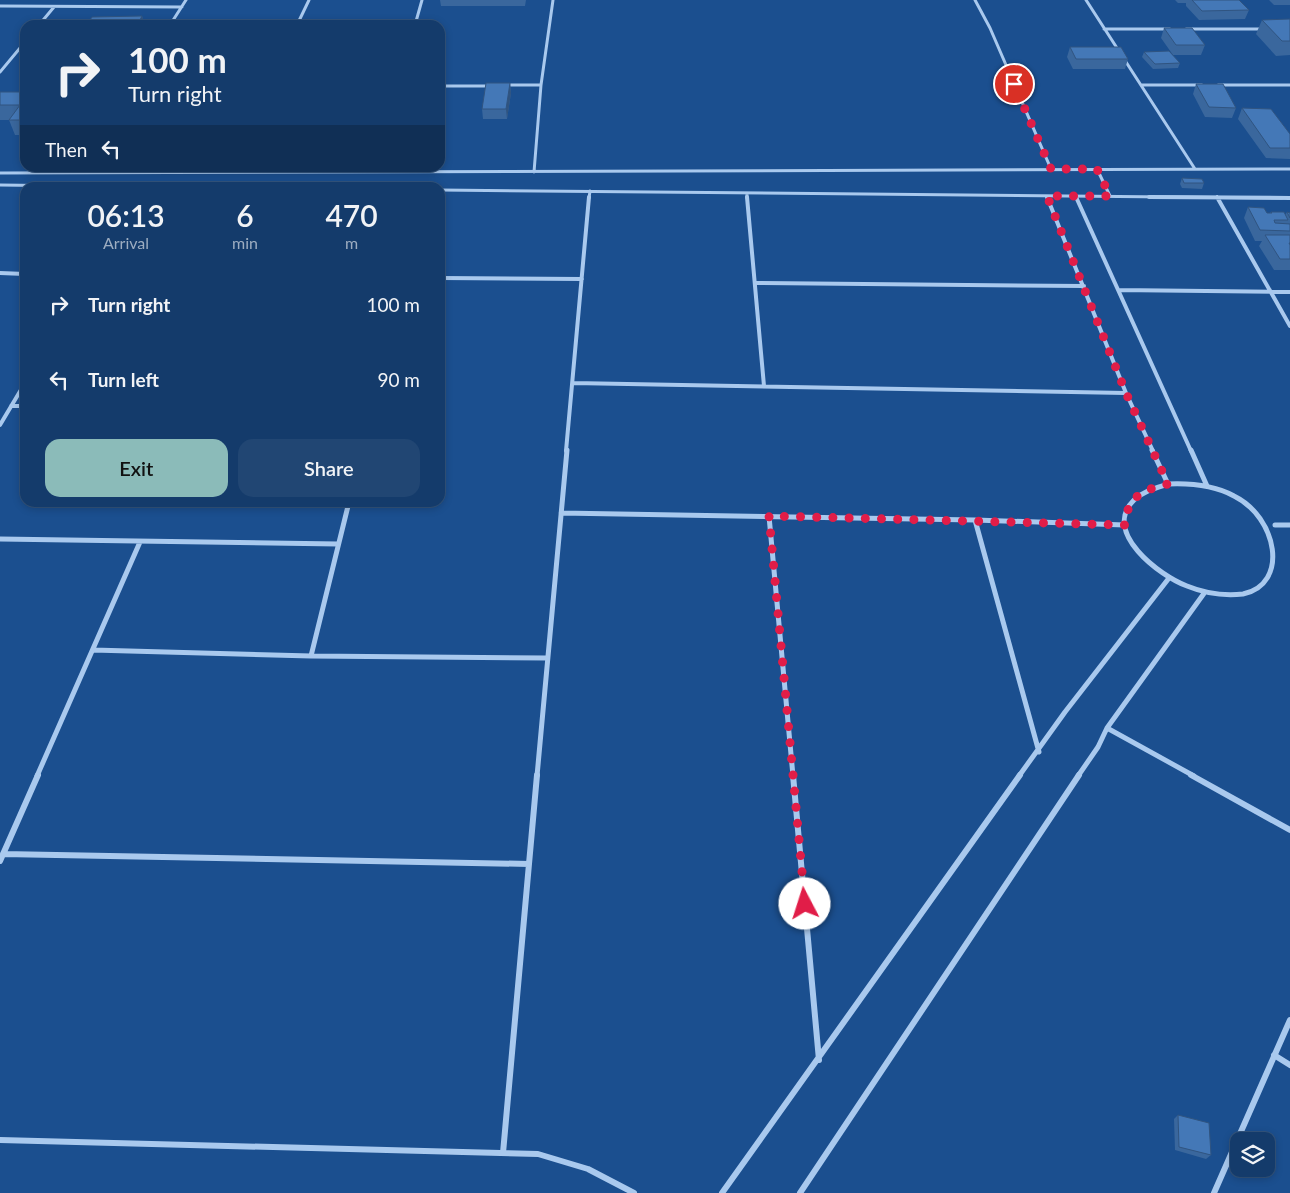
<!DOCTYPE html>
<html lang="en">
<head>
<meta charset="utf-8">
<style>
  body { margin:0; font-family:Lato,sans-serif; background:#214673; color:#f1f3f6; height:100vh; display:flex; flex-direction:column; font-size:19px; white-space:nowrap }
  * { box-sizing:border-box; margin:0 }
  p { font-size:16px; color:#9dadc1 }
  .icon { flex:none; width:28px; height:28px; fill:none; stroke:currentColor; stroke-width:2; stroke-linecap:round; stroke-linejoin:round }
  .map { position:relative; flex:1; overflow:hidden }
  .side { position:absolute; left:20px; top:182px; width:425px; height:325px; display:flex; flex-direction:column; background:#143b6b; border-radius:15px; box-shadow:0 2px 8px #0003,0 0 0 1px #33557e }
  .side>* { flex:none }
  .banner { position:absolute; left:20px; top:20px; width:425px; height:152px; border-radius:15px; box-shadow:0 2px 8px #0003,0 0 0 1px #33557e; background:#143b6b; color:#f1f3f6; overflow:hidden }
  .buttons { position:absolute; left:1230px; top:1132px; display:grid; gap:10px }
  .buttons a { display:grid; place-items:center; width:45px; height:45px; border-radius:10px; background:#143b6b; box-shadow:0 2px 8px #0003,0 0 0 1px #33557e; font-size:25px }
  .pin { position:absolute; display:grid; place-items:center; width:42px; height:42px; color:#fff; margin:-21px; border:2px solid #fff; border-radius:50%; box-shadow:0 1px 5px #0007 }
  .me { position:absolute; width:55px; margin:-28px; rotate:355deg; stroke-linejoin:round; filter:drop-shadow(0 0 4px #0008) }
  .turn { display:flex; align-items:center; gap:18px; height:105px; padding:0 25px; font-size:22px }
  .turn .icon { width:65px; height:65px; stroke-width:2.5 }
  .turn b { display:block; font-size:35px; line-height:42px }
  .then { display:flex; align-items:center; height:48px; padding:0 25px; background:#0003; gap:10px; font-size:19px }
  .eta { display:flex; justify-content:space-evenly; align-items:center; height:85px; text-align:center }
  .eta b { font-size:30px; font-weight:600; line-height:35px }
  .cta { display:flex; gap:10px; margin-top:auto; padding:10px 25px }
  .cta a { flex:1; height:58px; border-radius:15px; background:#8bbbb9; color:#111; font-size:20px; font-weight:600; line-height:58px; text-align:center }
  .cta a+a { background:#214673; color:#f1f3f6 }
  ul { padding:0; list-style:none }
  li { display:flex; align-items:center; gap:15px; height:75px; padding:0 25px }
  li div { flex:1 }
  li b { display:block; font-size:19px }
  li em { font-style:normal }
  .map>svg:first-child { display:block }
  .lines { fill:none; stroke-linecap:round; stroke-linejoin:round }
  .minor-far3 { stroke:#a9c9ee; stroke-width:3 }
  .minor-far2 { stroke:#a9c9ee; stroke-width:4 }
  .minor-far1 { stroke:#a9c9ee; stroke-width:5 }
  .minor { stroke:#a9c9ee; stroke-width:6 }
  .wall { fill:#3a679d }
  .shaded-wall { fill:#305480 }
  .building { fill:#4478b7; stroke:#305480 }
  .route { stroke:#e11d48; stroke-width:9; stroke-dasharray:0 16.2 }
</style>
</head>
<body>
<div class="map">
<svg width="1290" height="1193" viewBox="0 0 1290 1193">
  <rect width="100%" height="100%" fill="#1b4f8f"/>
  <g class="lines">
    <path class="minor-far3" d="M975,0L990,28L1051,169
      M1086,0L1195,169
      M0,6L182,7
      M39,25L54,7
      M170,25L186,0
      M297,25L309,0
      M415,25L422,0
      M1104,29H1170
      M1186,29H1265
      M0,72L25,42
      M504,85H541
      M1142,85H1202
      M1218,85H1290
      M440,86H493
      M1097,169L1110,196
      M534,172L541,85L553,0
      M0,173L1290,169
      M0,185L233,188
      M440,190L1282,198
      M747,193V198
      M1047,196L1048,198
      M1076,196L1077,198
      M589,198L590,191"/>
    <path class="minor-far2" d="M747,197L764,386
      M1047,197L1126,393L1153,451
      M1076,197L1191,451
      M1149,197L1290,198
      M1217,197L1290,326
      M0,273L25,274
      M440,278L582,279
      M755,283L1084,286
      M1118,290L1290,292
      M573,383L1126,393
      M11,406H25
      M0,425L25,383
      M566,451L589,197"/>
    <path class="minor-far1" d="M1152,450L1168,484
      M1191,450L1207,486
      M1168,484C1191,483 1214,485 1234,496C1277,517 1290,584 1243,594C1224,596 1204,593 1187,586C1160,576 1101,532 1134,500C1144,491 1156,488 1168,484Z
      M561,513L975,520L1125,525
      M769,516L793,776
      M975,520L1039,752
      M1275,525H1290
      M0,539L338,544
      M93,650L311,656L547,658
      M311,656L349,502
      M1107,728L1194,776
      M37,776L140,542
      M537,776L567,450
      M1019,776L1065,712L1169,578
      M1078,776L1098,747L1107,728L1205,592"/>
    <path class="minor" d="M793,775L819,1060
      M1191,775L1290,830
      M3,854L529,864
      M0,861L38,775
      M1274,1055L1290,1065
      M0,1140L538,1154L588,1169L634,1193
      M503,1153L537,775
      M722,1193L1020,775
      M800,1193L1079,775
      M1214,1193L1290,1020"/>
  </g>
  <path class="wall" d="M440,0H526L525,6H441Z
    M1175,0H1239L1249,10L1245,19L1199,20L1186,6V3H1178Z
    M1269,0H1290V5H1274Z
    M142,16L145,25H89L88,23Z
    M1290,19V55L1276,56L1256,34L1262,20Z
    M1164,28L1205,45L1201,55H1173L1161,38Z
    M1070,47L1128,59L1125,69H1073L1067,57Z
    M1144,52L1180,63L1178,68L1153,69L1142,57Z
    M510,83L511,93L507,119H483L482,109Z
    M1196,84L1236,108L1232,118L1205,117L1193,94Z
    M0,92H25V135H15L9,120H0Z
    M1242,108L1290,134V159L1266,158L1238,119Z
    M1182,178L1204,183L1202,189L1182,188L1180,184Z
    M1248,207L1267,213H1270L1271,212L1285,215L1287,212L1290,213V270H1274L1259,246L1262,241H1255L1244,218Z
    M1178,1115L1211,1155L1206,1159L1175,1150L1174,1119Z"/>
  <path class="shaded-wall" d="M142,16L145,25H139V22Z
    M510,83L511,93L507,119L506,109Z"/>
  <path class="building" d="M1192,0H1239L1249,10L1202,11Z
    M142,16L139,22L88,23L92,17Z
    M1290,19V41H1282L1262,20Z
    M1164,28H1192L1205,45H1176Z
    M1070,47H1121L1128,59H1076Z
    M1169,51L1180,63L1155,64L1144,52Z
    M486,83H510L506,109H482Z
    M1196,84H1223L1236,108L1209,107Z
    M0,92H25V120H9L20,105H0Z
    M1242,108L1271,109L1290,134V148H1270Z
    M1182,178L1202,179L1204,183H1184Z
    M1248,207L1264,208L1267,213H1272L1271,212H1284L1288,220H1274L1275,223L1290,224V231L1260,230Z
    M1287,212L1290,213V218Z
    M1265,235H1290V243H1289L1290,245V259H1280Z
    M1178,1115L1209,1123L1211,1155L1179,1147Z"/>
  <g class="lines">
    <path class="route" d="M805,904L769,516L1125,525C1127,496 1143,490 1168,484L1126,393L1047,196H1110L1097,169H1051L1014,84"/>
  </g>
</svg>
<div class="buttons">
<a><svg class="icon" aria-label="layers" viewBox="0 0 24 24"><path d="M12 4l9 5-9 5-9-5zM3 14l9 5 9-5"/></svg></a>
</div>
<div class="pin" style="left:1014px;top:84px;background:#d93025"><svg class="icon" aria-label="arrive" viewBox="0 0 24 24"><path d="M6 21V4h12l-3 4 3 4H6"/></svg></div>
<svg class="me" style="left:805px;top:904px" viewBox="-20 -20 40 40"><circle r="19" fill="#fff"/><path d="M0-13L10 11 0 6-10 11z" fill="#e11d48"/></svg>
<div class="banner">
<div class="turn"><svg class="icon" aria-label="right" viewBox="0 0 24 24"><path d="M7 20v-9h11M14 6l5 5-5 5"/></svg><div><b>100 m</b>Turn right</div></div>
<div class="then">Then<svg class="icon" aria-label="left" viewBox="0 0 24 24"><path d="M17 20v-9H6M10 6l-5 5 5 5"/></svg></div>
</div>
<section class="side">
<div class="eta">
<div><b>06:13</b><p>Arrival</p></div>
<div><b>6</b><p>min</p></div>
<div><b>470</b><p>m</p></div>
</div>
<ul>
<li><svg class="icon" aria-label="right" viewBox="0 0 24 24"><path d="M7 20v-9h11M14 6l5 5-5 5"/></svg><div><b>Turn right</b></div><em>100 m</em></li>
<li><svg class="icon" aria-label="left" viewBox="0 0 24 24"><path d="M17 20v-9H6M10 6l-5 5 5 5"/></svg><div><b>Turn left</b></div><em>90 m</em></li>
</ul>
<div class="cta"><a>Exit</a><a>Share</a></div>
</section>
</div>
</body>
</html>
